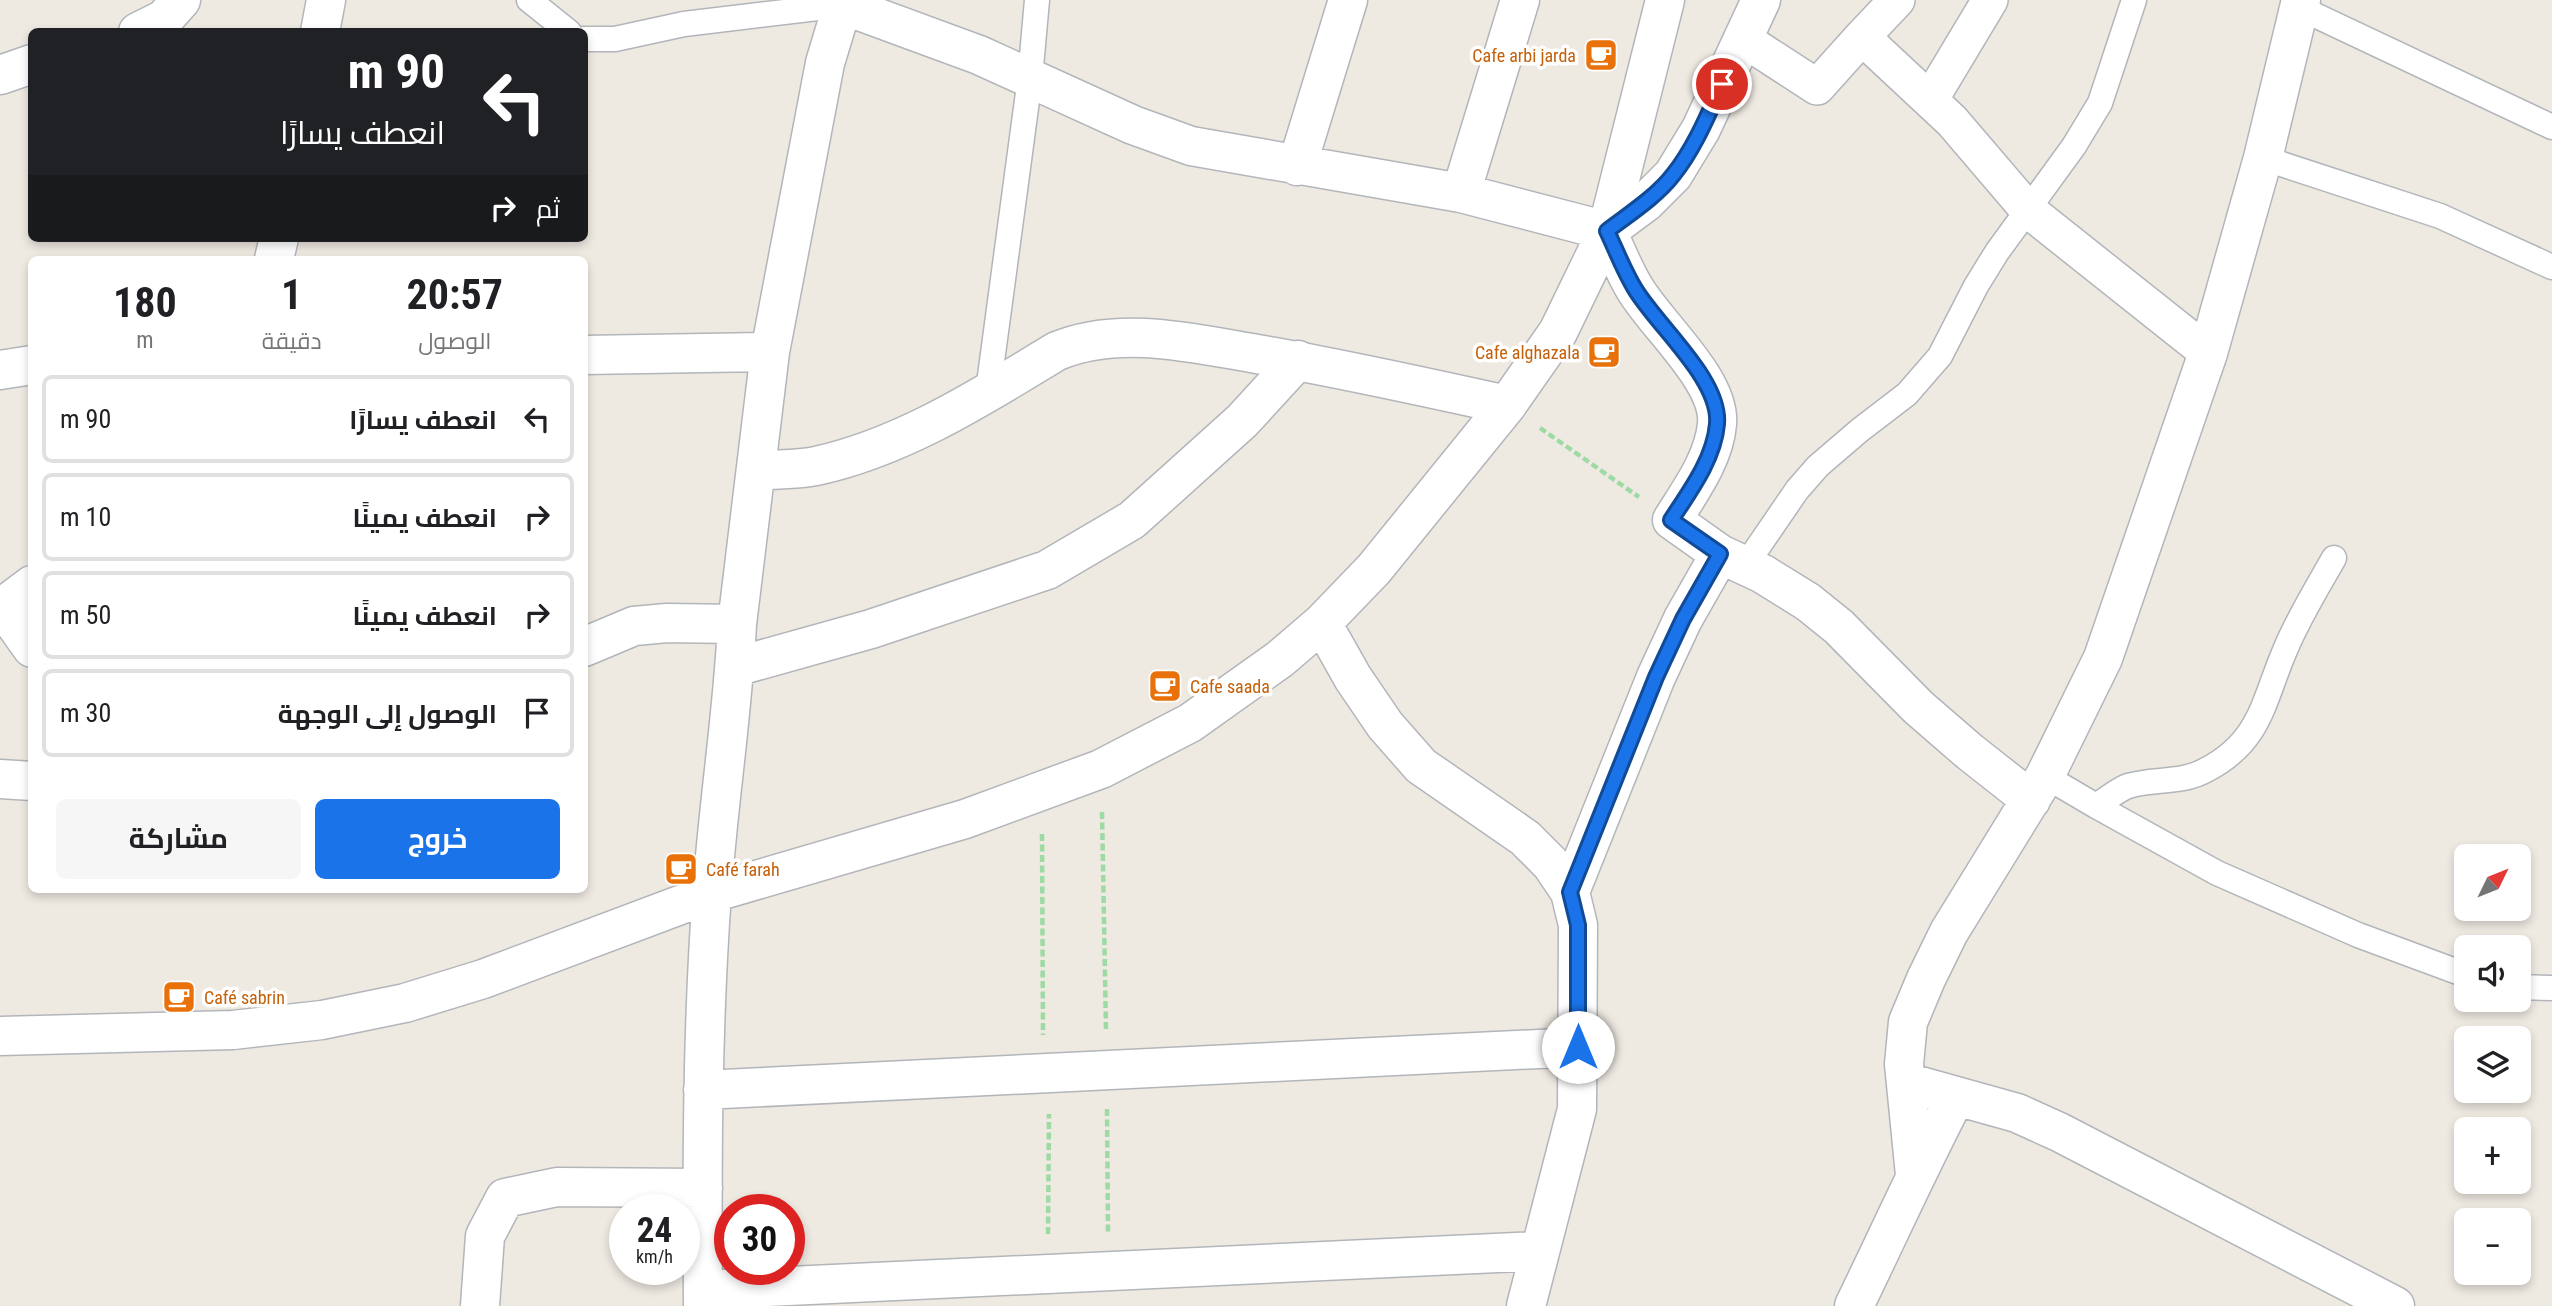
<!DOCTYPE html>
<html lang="ar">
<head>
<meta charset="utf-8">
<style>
  body { margin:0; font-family:"Roboto Condensed",Cairo,sans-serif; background:#f6f6f6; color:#202124; direction:rtl; height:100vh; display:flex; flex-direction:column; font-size:26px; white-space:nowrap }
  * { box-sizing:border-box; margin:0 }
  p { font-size:23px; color:#757577 }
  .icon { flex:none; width:38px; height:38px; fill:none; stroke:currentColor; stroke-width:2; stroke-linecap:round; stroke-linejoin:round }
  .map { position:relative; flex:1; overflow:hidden; direction:ltr }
  .details { position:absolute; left:28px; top:256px; width:560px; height:637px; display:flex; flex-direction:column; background:#fff; border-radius:10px; box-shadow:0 4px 10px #0003; direction:rtl }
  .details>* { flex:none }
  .banner { position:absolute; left:28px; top:28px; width:560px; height:214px; border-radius:10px; box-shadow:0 4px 10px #0003; direction:rtl; background:#202124; color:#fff; overflow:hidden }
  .needle { width:46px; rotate:47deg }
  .buttons { position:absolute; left:2454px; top:844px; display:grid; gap:14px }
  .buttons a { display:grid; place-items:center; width:77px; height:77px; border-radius:10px; background:#fff; box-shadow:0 4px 10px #0003; font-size:35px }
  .speed { position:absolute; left:609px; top:1194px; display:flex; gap:14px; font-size:35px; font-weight:700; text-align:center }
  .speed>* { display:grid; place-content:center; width:91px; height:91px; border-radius:50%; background:#fff; box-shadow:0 4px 10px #0003; line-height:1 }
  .speed small { font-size:18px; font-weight:400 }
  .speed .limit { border:10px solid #d22; background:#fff; color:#111 }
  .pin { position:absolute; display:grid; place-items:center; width:60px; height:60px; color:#fff; margin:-30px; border:4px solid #fff; border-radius:50%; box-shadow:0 2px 7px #0007 }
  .me { position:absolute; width:77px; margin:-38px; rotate:0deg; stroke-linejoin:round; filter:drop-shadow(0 0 5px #0008) }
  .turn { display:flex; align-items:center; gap:24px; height:147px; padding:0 28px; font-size:32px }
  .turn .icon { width:91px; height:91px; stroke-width:2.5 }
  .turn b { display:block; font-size:49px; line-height:60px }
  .then { display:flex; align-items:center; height:66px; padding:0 28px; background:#0003; gap:14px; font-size:26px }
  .eta { display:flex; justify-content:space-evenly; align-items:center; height:119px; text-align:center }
  .eta b { font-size:42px; font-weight:700; line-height:49px }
  .primary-button { display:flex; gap:14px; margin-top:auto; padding:14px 28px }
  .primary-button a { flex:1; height:80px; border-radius:10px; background:#1a73e8; color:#fff; font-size:28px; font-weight:700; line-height:80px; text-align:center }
  .primary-button a+a { background:#f6f6f6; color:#202124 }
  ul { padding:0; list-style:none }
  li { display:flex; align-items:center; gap:21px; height:88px; margin:0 14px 10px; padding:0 14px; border:4px solid #e0e0e0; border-radius:10px }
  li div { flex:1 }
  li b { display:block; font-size:26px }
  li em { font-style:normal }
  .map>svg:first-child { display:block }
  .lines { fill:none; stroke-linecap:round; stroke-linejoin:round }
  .service-casing { stroke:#b2b6ba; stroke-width:27 }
  .pedestrian-casing { stroke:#b2b6ba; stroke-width:38 }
  .minor-casing { stroke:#b2b6ba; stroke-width:41 }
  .path { stroke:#9edaa4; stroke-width:4.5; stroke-dasharray:7 3.5; stroke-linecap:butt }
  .service { stroke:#fff; stroke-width:24 }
  .pedestrian { stroke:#fff; stroke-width:35 }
  .minor { stroke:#fff; stroke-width:38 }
  .route-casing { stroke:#114b97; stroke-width:18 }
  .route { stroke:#1a73e8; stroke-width:12 }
  .labels { text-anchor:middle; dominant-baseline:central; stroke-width:7; stroke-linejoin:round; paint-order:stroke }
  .food-label { font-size:18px; fill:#c56008; stroke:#fff; text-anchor:start }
</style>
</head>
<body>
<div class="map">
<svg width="2552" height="1306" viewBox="0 0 2552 1306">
  <rect width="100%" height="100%" fill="#eee9e1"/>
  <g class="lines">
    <defs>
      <path id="service" d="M529,0L569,32
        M2300,8L2552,127
        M584,39H615L684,24L843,5
        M2263,158L2440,216L2552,267
        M988,391L1030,78L1037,0
        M1745,566L1797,490L1818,466L1860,430L1907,394L1940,356L1976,286L1997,252L2074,146L2100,103L2134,0
        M2045,776L2096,806C2106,800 2117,790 2128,786C2154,778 2181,784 2206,770C2262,741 2263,700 2286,648C2299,617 2317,588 2334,558
        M2096,806L2217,873L2358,935L2466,975
        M2518,987L2552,988"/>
      <path id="pedestrian" d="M1862,37L1897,0
        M1743,39L1817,87L1862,37L1952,121L2028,210L2208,353
        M1930,100L1990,0"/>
      <path id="minor" d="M843,5L979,55L1133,125L1191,146L1461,193L1607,231C1616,250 1624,271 1635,289C1658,327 1721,381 1717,424C1714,459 1690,491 1672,520L1720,554L1763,574L1808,602L1839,627L1918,707L1970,752L2031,800
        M138,32L164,19L181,0
        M320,32L326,0
        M0,75L32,64
        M1297,166L1348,0
        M1461,193L1520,0
        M1607,231L1646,202L1673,175L1701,129L1761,0
        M274,259L279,238
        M584,355L770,352
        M0,370L32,365
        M757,471C776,469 798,470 816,466C903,447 981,397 1057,351C1119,325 1193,343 1257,354C1341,368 1424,387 1507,405
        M3,607L32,648
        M0,609L32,585
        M1322,623L1353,678L1385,725L1421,766L1525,838L1551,864L1570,892L1578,925L1577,1109L1526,1306
        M584,647L634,626L667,623L737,624
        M735,667L871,629L1047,570L1132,520L1242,421L1298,360
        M0,779L32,781
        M1570,892L1656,677L1683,619L1720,554
        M0,1036L233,1030L322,1020L405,1003L483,979L712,893L965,819L1101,769L1190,723L1280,659L1322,623L1374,569L1507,405L1558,332L1607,231L1665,0
        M1906,1082L2017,1113L2059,1132L2395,1306
        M703,1090L1578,1047
        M1915,1175L1904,1064L1908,1022L1926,979L1949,932L2045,776L2103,658L2208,353L2263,158L2301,0
        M703,1290L1539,1251
        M480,1306L485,1236L505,1198L557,1187L703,1188
        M703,1306C702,1168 702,1030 712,893C718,803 733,714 737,624L770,352L825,63L844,0
        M1854,1306C1888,1236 1920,1165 1956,1096"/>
    </defs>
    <use href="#service" class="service-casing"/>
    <use href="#pedestrian" class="pedestrian-casing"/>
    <use href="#minor" class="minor-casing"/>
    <path class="path" d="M1540,428L1639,497
      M1102,812L1106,1030
      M1042,834L1043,1035
      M1107,1109L1108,1233
      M1048,1234L1049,1114"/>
    <use href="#service" class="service"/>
    <use href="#pedestrian" class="pedestrian"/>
    <use href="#minor" class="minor"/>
  </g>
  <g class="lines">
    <defs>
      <path id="route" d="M1578,1047V925L1570,892L1656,677L1683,619L1720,554L1671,520C1690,491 1714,459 1717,424C1721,380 1658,327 1635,289C1624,271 1616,250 1607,231C1629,214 1656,197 1673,175C1694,149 1708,115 1722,84"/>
    </defs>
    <use href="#route" class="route-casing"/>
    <use href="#route" class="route"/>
  </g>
  <defs>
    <symbol id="cafe-square" viewBox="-11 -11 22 22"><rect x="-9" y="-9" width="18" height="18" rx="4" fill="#e8710a" stroke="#fff"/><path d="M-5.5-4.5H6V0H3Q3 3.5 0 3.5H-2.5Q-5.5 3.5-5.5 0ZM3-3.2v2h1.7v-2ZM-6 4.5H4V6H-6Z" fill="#fff"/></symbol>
  </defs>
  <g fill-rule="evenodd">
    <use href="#cafe-square" x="1582" y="36" width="38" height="38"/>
    <use href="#cafe-square" x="1585" y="333" width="38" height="38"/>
    <use href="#cafe-square" x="1146" y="667" width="38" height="38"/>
    <use href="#cafe-square" x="662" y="850" width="38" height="38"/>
    <use href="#cafe-square" x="160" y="978" width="38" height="38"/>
  </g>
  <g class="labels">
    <g class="food-label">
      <text x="1576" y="55" text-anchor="end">Cafe arbi jarda</text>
      <text x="1580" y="352" text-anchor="end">Cafe alghazala</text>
      <text x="1190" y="686">Cafe saada</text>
      <text x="706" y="869">Café farah</text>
      <text x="204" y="997">Café sabrin</text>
    </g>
  </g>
</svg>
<div class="buttons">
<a><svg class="needle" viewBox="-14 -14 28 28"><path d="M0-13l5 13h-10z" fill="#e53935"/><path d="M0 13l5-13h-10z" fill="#757577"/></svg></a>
<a><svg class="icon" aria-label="sound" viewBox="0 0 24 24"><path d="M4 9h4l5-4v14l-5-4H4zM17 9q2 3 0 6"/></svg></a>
<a><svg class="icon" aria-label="layers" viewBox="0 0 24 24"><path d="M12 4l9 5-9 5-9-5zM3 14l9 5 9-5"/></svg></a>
<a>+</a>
<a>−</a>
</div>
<div class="speed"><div>24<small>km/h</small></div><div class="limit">30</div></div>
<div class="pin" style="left:1722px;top:84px;background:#d93025"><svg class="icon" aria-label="arrive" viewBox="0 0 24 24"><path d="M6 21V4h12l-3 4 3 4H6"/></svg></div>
<svg class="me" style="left:1578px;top:1047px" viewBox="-20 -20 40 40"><circle r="19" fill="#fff"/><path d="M0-13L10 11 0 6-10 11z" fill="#1a73e8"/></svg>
<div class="banner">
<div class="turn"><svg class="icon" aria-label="left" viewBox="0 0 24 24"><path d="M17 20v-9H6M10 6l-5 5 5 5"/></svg><div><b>90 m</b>انعطف يسارًا</div></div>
<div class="then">ثم<svg class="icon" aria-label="right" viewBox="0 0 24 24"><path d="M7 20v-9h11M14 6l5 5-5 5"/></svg></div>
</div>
<section class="details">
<div class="eta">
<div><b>20:57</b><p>الوصول</p></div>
<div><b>1</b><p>دقيقة</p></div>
<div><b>180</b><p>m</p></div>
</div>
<ul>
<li><svg class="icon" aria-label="left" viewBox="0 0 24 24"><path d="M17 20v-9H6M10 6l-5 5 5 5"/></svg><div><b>انعطف يسارًا</b></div><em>90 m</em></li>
<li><svg class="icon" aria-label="right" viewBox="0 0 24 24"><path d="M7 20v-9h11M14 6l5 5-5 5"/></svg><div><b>انعطف يمينًا</b></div><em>10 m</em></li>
<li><svg class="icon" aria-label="right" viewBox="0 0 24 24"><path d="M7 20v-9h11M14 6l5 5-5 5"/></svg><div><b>انعطف يمينًا</b></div><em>50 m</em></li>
<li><svg class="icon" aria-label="arrive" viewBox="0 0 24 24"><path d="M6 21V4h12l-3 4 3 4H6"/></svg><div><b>الوصول إلى الوجهة</b></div><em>30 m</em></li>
</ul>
<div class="primary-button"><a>خروج</a><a>مشاركة</a></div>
</section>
</div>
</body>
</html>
